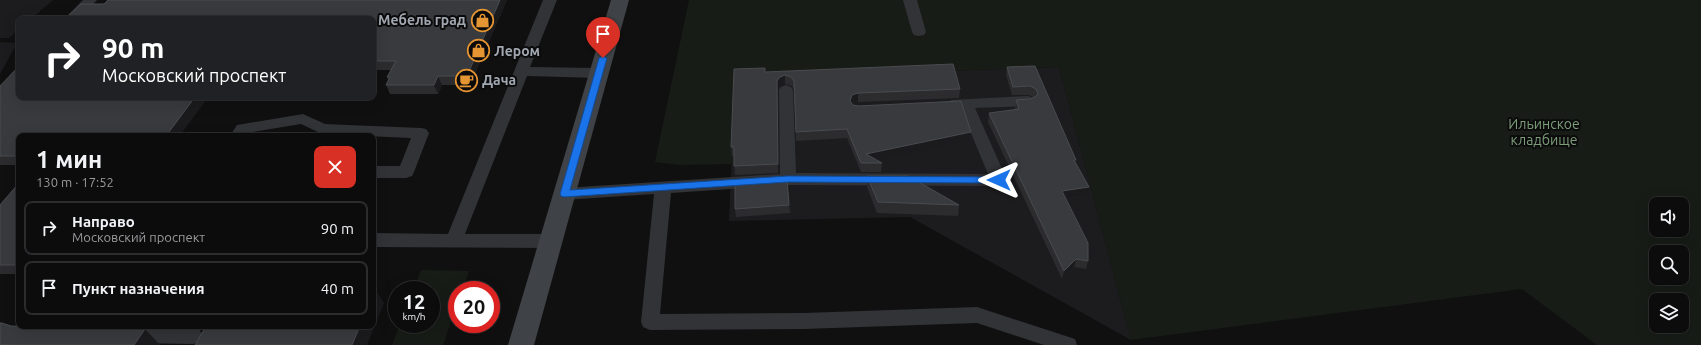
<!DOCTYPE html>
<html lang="ru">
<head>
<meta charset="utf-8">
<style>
  body { margin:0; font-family:Ubuntu,sans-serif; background:#1a1a1b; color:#f1f3f6; height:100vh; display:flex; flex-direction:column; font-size:15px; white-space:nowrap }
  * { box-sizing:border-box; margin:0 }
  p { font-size:13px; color:#9a9b9d }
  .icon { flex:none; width:22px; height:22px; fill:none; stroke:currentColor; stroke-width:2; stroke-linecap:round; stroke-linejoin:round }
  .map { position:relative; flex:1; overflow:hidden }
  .drawer { position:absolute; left:16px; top:133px; width:360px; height:196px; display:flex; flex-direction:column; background:#0c0c0d; border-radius:8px; box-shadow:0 4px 16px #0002,0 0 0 1px #2c2c2e }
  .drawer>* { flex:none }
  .hud { position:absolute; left:16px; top:16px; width:360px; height:84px; border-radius:8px; box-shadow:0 4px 16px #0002,0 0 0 1px #2c2c2e; background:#202124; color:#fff; overflow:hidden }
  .buttons { position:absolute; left:1649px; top:197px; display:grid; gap:8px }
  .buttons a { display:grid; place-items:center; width:40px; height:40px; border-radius:8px; background:#0c0c0d; box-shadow:0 4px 16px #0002,0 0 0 1px #2c2c2e; font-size:20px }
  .speed { position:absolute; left:388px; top:281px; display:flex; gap:8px; font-size:20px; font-weight:700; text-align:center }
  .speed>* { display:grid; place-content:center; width:52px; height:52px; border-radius:50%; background:#0c0c0d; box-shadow:0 4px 16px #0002,0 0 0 1px #2c2c2e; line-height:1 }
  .speed small { font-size:10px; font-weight:400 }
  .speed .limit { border:6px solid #d22; background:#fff; color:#111 }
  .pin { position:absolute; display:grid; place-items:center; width:34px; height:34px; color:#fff; margin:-41px -17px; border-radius:50% 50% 50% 0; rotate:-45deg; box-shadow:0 0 4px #0007 }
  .pin .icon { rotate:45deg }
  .me { position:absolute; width:44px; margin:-22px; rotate:270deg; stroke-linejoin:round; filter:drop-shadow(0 0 3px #0008) }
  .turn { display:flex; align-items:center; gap:14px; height:84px; padding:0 20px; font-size:18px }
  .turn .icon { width:52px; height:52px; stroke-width:2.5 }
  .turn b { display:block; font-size:28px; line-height:34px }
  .round { display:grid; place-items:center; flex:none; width:42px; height:42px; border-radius:8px; background:#1a1a1b }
  .head { display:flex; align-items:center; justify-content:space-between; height:68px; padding:0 20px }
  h1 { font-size:24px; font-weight:700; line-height:30px }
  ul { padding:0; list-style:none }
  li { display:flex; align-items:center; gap:12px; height:54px; margin:0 8px 6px; padding:0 12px; border:2px solid #2c2c2e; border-radius:8px }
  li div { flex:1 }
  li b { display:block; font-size:15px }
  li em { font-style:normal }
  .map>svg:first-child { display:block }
  .built { fill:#1c1c1e }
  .green { fill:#171c17; fill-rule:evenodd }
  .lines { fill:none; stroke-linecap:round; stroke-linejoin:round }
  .service { fill:#313336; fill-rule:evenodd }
  .secondary { fill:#3f4246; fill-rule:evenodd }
  .wall { fill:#2c2c2f }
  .shaded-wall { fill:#1b1b1d }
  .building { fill:#393a3d; stroke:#494b4f }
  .route { fill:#1a73e8; stroke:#114b97 }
  .labels { text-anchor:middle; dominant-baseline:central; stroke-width:4; stroke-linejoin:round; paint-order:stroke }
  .poi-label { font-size:14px; font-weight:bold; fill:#a2a8b1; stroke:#0b0b0c; text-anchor:start }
  .park-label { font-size:14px; fill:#7c9c7a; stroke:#0b0b0c }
</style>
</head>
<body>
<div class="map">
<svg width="1701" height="345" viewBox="0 0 1701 345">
  <rect width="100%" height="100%" fill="#101011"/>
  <path class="built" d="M0,0H53L31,19H19V29L9,38H0Z
    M0,42L17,43L0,74Z
    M1059,67L1131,340L910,217L729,221L735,78Z"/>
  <path class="green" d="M689,0H1701V345H1597L1522,289L1131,340L1059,67L735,78L732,164L680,165L655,162ZM1656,204H1682V230H1656ZM1656,252H1682V278H1656ZM1656,300H1682V326H1656Z
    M421,270L469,271L463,290H457V305L443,345H392L400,324H431V290H414Z"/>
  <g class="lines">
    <path class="service" d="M83,0H97L79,19H64Z
      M543,0H557L530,67L599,68L604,70L606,73L604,76L599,78L527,76L465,234H551L557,236L560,241L557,246L551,248L373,247V233L448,234Z
      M903,0H917L926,32L924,35L919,36L914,35L912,32Z
      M786,85L791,87L793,90L796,173L988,174L961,109L951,108L949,104L951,100L1028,96L1033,98L1035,101L1033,104L1028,106L975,108L1007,180L1005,184L999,186L788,185L671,193L660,314L804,313L977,307L1075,339L1077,345H1044L977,323L804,329L650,330L643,327L641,322L654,194L564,200L558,198L556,194L558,190L564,188L780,174L779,90L781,87Z
      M303,114L325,124L421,128L426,129L429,133L414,172L412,176L406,178H373V166H400L411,138L322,134L301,124L247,133L246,136H230L237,125Z
      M130,327L193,328L200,330L202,336L200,342L193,344L130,343L123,341L121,335L123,329Z"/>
    <path class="secondary" d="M611,0H629L534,345H508Z"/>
  </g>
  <path class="wall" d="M108,0H507L470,85H442L438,94H390L386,85L388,80L387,77L391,70H373V19L104,4Z
    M1035,66L1076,163L1086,195L1066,199L1088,261L1086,269L1074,267L1062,279L988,122L989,113L1015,110V108L1016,100L1030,99L1034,98L1029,95H1012L1006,75L1007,67Z
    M765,72L960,89L959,98L858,102L852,104L853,105L971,132L970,141L877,160L882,163L881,172H861L847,138L796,141L794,90L792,86L785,84L780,86L778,90V173L735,175L734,166V156H732L731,147Z
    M0,86L19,97H208L179,136H19V165H0Z
    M867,176L959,205L958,216L877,213L867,187Z
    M787,178L790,213L736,217L735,209Z
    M19,183V274H0V205Z"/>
  <path class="shaded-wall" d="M500,0H507L470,85L467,76Z
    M785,75V84L780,86L778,90V173V164L777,81L780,77Z
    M438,76L442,85L438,94L434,85Z
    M858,93V102L852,104L850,101L852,95Z
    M195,97H208L179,136H166Z
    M971,132L970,141L865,163L866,154Z
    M1089,187L1086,195L1060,200L1062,191Z
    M1076,259L1074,267L1062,279L1064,271Z
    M375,289L384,303L367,345H352L360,326H373V295Z
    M145,329L160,345H134Z"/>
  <path class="building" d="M108,0H500L467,76H438L434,85H386L390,77H387L396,61H373V19H65L81,4H104Z
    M953,64L960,89L858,93L852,95L850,101L853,105L858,106L961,101L971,132L866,154L882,163H861L847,129L796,132L794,81L791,77L785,75L780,77L777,81L778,164L734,166V147H731L734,69L765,68V72Z
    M19,66V97H195L166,136H19V156H0V86Z
    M1035,66L1076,160H1074L1089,187L1062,191L1088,243V261L1076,259L1064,271L989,113L1019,109L1016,100L1030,99L1035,97L1038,94L1036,89L1030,86L1013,87L1007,67Z
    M867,176H908L959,205L878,202Z
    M787,178L789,205L735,209V182Z
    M19,183V265H0V205Z
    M373,289H375L373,295Z
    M0,323H2L11,326L145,329L134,345H0Z
    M206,326H360L352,345H195Z"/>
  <path class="route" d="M603,56L607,58L570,190L788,176L999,177L1004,180L999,183L788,182L564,197L561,196L560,194L599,58Z"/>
  <defs>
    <symbol id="shop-ring" viewBox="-11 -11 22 22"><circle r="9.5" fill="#0b0b0c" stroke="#e69533" stroke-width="1.5"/><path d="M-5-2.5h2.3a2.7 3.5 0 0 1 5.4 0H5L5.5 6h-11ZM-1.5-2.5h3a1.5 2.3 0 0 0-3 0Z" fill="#e69533"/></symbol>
    <symbol id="cafe-ring" viewBox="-11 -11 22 22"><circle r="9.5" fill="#0b0b0c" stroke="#e69533" stroke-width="1.5"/><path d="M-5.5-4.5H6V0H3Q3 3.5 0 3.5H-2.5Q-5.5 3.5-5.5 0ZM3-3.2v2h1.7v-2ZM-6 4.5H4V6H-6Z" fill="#e69533"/></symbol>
  </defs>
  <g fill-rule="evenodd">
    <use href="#shop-ring" x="470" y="8" width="25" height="25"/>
    <use href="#shop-ring" x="466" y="38" width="25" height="25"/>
    <use href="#cafe-ring" x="454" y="68" width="25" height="25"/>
  </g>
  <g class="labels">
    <g class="poi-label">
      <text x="466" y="20" text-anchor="end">Мебель град</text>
      <text x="494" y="51">Лером</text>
      <text x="482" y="80">Дача</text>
    </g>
    <g class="park-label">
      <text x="1544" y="124">Ильинское<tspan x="1544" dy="16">кладбище</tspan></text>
    </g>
  </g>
</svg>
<div class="buttons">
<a><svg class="icon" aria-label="sound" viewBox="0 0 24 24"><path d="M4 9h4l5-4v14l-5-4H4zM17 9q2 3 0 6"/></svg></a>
<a><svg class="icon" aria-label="search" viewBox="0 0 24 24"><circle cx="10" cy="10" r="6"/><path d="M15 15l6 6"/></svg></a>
<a><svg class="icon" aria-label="layers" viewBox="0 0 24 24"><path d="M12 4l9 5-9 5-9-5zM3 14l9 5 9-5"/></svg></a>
</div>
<div class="speed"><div>12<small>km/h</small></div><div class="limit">20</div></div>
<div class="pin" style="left:603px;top:58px;background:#d93025"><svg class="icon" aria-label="arrive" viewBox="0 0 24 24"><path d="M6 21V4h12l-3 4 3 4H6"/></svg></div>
<svg class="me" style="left:999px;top:180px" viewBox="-20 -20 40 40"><path d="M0-17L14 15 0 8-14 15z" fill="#1a73e8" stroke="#fff" stroke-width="4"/></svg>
<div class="hud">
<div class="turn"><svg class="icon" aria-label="right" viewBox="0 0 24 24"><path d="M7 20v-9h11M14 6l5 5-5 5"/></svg><div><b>90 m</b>Московский проспект</div></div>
</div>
<section class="drawer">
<div class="head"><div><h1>1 мин</h1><p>130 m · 17:52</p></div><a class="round" style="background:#d93025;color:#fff"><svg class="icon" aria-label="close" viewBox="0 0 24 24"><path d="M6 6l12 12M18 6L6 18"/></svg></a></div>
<ul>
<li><svg class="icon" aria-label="right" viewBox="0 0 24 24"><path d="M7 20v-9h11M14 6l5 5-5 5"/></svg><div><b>Направо</b><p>Московский проспект</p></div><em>90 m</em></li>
<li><svg class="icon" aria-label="arrive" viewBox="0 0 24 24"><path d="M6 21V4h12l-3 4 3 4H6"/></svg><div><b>Пункт назначения</b></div><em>40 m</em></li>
</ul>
</section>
</div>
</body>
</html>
